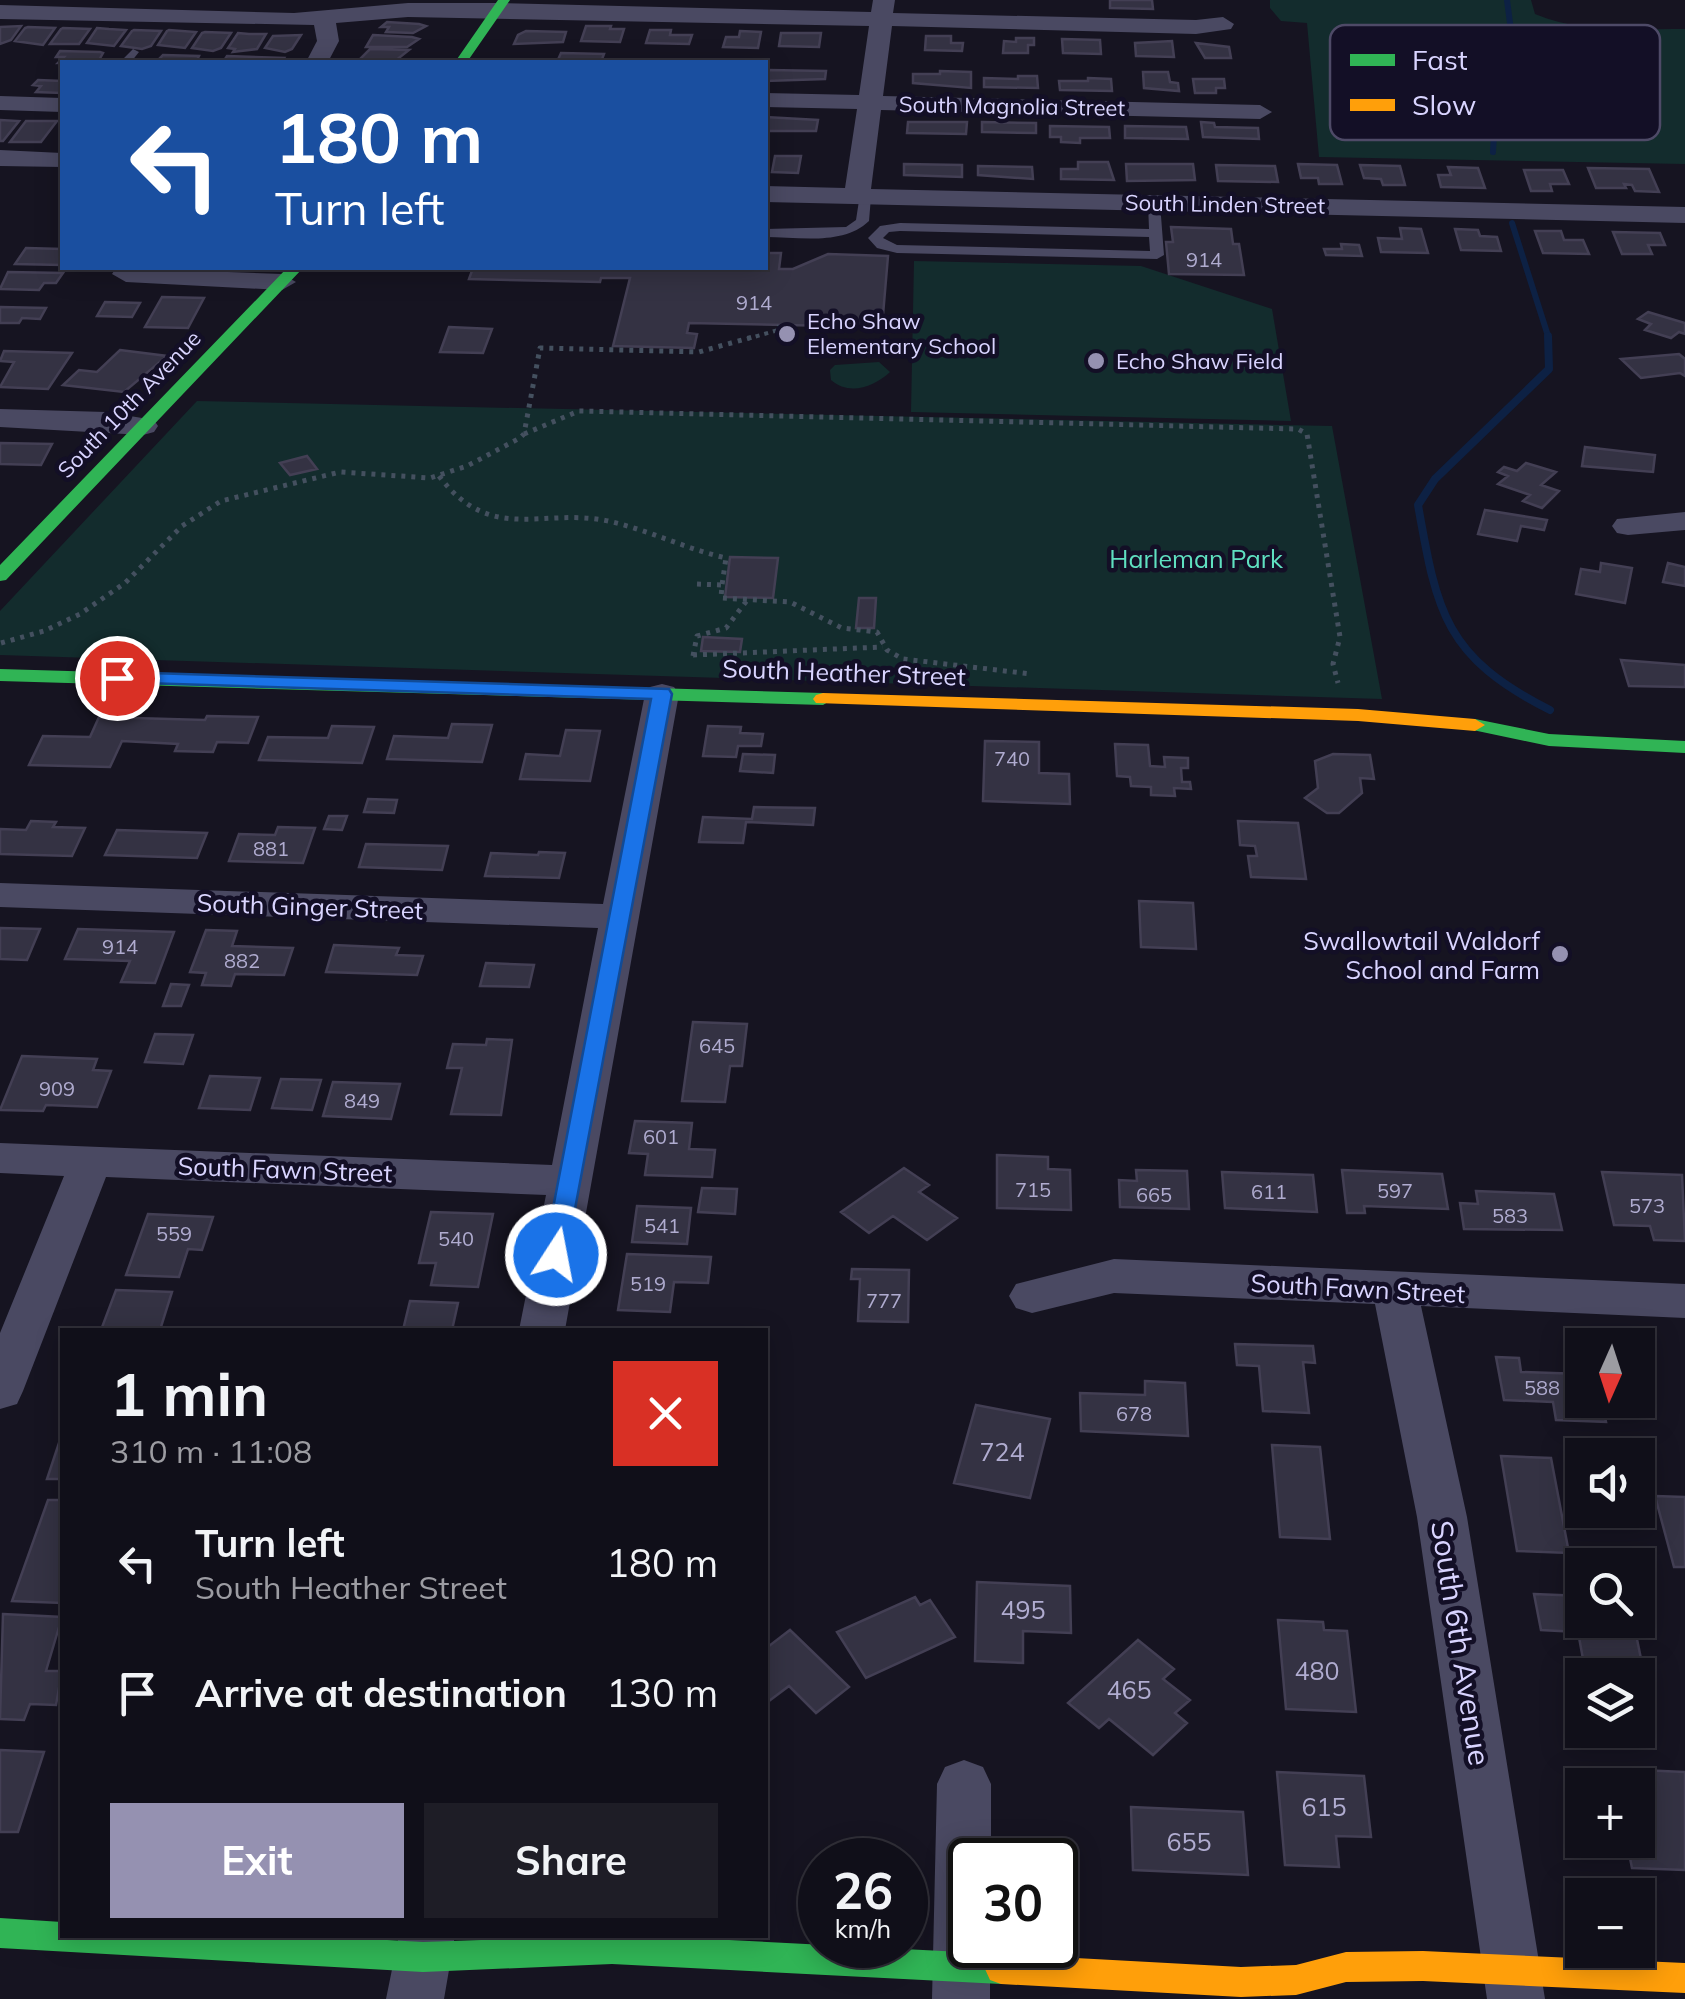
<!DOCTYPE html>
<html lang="en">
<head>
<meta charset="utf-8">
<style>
  body { margin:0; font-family:Mulish,sans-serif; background:#1e1d26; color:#f1f3f6; height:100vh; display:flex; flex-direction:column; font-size:38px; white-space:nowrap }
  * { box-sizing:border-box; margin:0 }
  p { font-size:32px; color:#9c9ca2 }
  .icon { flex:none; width:55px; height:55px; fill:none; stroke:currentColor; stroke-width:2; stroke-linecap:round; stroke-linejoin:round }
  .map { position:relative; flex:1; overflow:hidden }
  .details { position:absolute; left:60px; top:1328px; width:708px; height:610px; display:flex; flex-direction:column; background:#100f19; border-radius:0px; box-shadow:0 5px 25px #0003,0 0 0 2px #302f38 }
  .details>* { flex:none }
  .guide { position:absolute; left:60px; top:60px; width:708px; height:210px; border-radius:0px; box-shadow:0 5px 25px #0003,0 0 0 2px #302f38; background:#1a4fa0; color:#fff; overflow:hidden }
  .needle { width:65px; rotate:183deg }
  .buttons { position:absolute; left:1565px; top:1328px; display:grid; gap:20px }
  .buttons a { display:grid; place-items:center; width:90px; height:90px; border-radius:0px; background:#100f19; box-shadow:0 5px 25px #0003,0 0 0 2px #302f38; font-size:50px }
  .speed { position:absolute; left:798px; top:1838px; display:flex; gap:20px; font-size:50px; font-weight:700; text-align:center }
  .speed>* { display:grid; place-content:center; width:130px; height:130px; border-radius:50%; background:#100f19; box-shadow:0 5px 25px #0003,0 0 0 2px #302f38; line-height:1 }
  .speed small { font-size:25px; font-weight:400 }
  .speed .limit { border:5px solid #111; border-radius:15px; background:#fff; color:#111 }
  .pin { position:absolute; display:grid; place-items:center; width:85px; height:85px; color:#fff; margin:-42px; border:5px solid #fff; border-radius:50%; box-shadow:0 2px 10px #0007 }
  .me { position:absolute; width:110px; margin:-55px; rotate:11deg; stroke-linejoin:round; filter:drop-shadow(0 0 8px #0008) }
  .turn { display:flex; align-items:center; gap:35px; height:210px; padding:0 50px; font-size:45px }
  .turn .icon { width:130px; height:130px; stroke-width:2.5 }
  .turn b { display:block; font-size:70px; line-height:85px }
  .round { display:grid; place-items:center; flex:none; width:105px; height:105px; border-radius:0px; background:#1e1d26 }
  .headline { display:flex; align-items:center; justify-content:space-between; height:170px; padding:0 50px }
  h1 { font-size:60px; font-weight:700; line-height:75px }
  .action { display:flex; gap:20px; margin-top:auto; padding:20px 50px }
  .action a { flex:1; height:115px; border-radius:0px; background:#9591b1; color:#fff; font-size:40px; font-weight:700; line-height:115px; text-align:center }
  .action a+a { background:#1e1d26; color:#f1f3f6 }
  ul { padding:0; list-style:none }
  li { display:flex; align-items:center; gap:30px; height:130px; padding:0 50px }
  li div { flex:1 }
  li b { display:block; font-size:38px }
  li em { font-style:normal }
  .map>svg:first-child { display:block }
  .green { fill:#132c2d }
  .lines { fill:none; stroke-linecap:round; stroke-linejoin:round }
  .stream-far1 { stroke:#0d2144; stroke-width:6 }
  .stream { stroke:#0d2144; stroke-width:8 }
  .building { fill:#343243; stroke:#433f54; stroke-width:2.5 }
  .path-far1 { stroke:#44505f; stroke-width:4; stroke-dasharray:4 5; stroke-linecap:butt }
  .path { stroke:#44505f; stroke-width:5; stroke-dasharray:4 6; stroke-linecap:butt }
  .lane { fill:#4a4962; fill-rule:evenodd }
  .street { fill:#4a4962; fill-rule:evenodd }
  .fast { fill:#30b455; fill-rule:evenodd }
  .slow { fill:#ff9f0a; fill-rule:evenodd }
  .route { fill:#1a73e8; stroke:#114b97; stroke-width:2.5 }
  .poi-dot { fill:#9591b1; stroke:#130f26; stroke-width:4 }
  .labels { text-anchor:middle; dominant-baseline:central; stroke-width:9; stroke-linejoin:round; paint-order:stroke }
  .number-label { font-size:20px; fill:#b0acd0 }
  .far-street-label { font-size:22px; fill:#d9d4ff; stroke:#130f26 }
  .far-poi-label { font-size:22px; fill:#d9d4ff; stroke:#130f26; text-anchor:start }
  .park-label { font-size:25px; fill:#5fe0c0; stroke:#130f26 }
  .street-label { font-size:25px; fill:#d9d4ff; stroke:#130f26 }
  .poi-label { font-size:25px; fill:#d9d4ff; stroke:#130f26; text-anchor:end }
  .near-number-label { font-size:25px; fill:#b0acd0 }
  .near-street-label { font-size:30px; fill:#d9d4ff; stroke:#130f26 }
  .key { fill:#130f26; stroke:#4e4a67; stroke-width:2.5 }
  .key-label { font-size:28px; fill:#d9d4ff }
</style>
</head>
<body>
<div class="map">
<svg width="1685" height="1999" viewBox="0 0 1685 1999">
  <rect width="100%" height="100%" fill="#161421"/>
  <path class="green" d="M1270,0H1531L1535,14C1582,34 1635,29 1685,29V164L1319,157L1307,23L1281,21L1270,8Z
    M914,261L1141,266L1272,309L1291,421L911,412Z
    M879,362L890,372C874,387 849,396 831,380L830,370L835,365Z
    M197,401L1332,426L1382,699L0,655V611Z"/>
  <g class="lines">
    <path class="stream-far1" d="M1493,152L1494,134L1517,77L1507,0
      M1512,223L1549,339"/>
    <path class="stream" d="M1548,336L1549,369L1435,479L1418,505C1437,613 1445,657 1550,710"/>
  </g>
  <path class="building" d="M1110,0H1152L1153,9L1110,8Z
    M387,22L419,24L426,26L413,33L386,32L389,27H381Z
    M21,26L11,40L0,44V27Z
    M586,26H611L610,29H624L620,42L581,41Z
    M25,28L28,27L55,28L43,45L15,41Z
    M97,28L109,29L126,30L114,46L87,43Z
    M61,29L63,28L90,29L79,44H50Z
    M650,30H671L670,35H692L689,44L646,43Z
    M132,31L134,30L161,31L151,46L142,49L121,46Z
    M167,31L169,30L196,32L185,48L158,45Z
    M526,31L566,32L563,42L514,44L518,35Z
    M740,31L761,32L758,48L723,47L726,37H739Z
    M202,33L205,32L231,33L221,48L213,51L192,48Z
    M238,33L249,34H266L257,49L233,52L235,49L228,48Z
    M781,33H821L819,47L779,46Z
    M301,35L292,49L285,52L265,48L273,36Z
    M373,35L412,37L419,39L407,47H366Z
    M926,36H951V43H963L962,51L925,50Z
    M1016,38H1034V45H1028V53H1003L1004,41L1016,42Z
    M1062,39L1100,40L1101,54L1063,53Z
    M1172,41L1174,57L1136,56L1135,43Z
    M1196,43L1229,47L1231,58H1205Z
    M370,49L409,50L395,61L359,60Z
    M60,51L100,52L103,53L98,62L58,63L64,57H56Z
    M561,53L604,54L601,62H557Z
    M163,55L199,56L197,60H205L156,62Z
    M227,56L284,58L281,62H223Z
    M768,70L826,71L825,79L766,81Z
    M940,71L971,72V88L913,83V74H940Z
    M1143,72H1168L1170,82L1178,83L1179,91L1144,88Z
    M1018,76H1037L1038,88L984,87V78L1018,79Z
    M1088,78L1111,79L1112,91L1060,90L1059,81H1088Z
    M1193,79H1224L1225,88H1216V93H1195Z
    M38,80L62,81V93L36,92L41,86L33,85Z
    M765,117L818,120L816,131H765Z
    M0,120L19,121L3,141H0Z
    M26,121H57L41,142H10Z
    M908,122H967L966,134L907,133Z
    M982,122L1036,123V133L982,132Z
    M1201,122L1214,123L1215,127L1258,128L1259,139L1203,137Z
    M1050,126L1109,127L1110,138H1080V143L1061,142V137H1050Z
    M1125,126L1186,127L1188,139L1125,138Z
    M775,156H801L798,173L772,172Z
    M1078,162H1108L1114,180L1061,179V169H1078Z
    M904,164L962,165V177L904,175Z
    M1126,164H1193L1195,180L1127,181Z
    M1298,164L1337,165L1342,184H1319L1318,178H1301Z
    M1216,165L1275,166L1278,182L1218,181Z
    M1360,165L1400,166L1405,185H1383L1381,179L1364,178Z
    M978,166L1032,167L1033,179L978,175Z
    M1448,167L1478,168L1485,188L1441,187L1438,175H1451Z
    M1588,168L1649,169L1659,192L1635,191L1632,185L1624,184L1626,188H1596Z
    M1524,170H1563L1569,184H1550L1552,191H1531Z
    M1171,227L1231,229L1233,244H1239L1244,275L1169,274L1166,242H1173Z
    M1400,228L1421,229L1428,253L1381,252L1378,238L1402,239Z
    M1455,229L1478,230L1480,236L1497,237L1501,251L1461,250Z
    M1535,231H1561L1564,240H1583L1589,254L1543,253Z
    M1613,232L1660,233L1665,245H1648L1652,254H1622Z
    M1341,244L1359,245L1362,256L1326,255L1324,249H1342Z
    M26,248L62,249V265L15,264Z
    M767,253H781L779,269H793L828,254L888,256L882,327L689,323L687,333L697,334L694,348L613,346L630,278H601L600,282L469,279L473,268H765Z
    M8,272L63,273L56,283H44L39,290L0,289Z
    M162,297L204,298L188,328L145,327Z
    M105,302L140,303L132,317L97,316Z
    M0,307L46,308L40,319L22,318L19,323H0Z
    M1648,312L1685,323V334L1679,332L1671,338L1645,330L1651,324L1638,319Z
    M449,327L492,329L483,353L440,352Z
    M120,350L167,356L124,392L63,385L79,370L97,372Z
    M4,351L72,353L48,389L0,387L14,362L0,361Z
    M1679,354L1685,359V376L1680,373L1641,378L1621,359Z
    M0,443L52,444L41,465L0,464Z
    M1585,447L1655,455L1653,472L1582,466Z
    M307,456L317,469L290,475L280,463Z
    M1526,463L1556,472L1541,485L1559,491L1542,508L1523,501L1530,495L1498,484L1508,476L1498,472L1504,467L1517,471Z
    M1485,510L1547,520L1544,530L1521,526L1517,541L1478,534Z
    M730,557L778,558L773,598L725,597Z
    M1601,563L1632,568L1625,603L1576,594L1581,569L1600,572Z
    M1668,563L1685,567V586L1663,582Z
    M859,598H876L874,628H856Z
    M703,637L742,639L740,652L701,651Z
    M1621,660L1685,665V687L1629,686Z
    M207,716L258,717L248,743L217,742L213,752L175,751L178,744L122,741L110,767L29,765L43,736L90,737L99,717L205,720Z
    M452,724L492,725L482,762L387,759L394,736L448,738Z
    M332,726L374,727L362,763L259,760L268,737L328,738Z
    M708,726L741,727L740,733L763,734L761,746H738L736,757L703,756Z
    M566,730L600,731L590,781L520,779L526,754L560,756Z
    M985,741L1039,742V773L1069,774L1070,804L983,801Z
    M1115,744L1148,745L1150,766L1165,767L1164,757L1188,758V768H1181L1182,782H1190L1191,789L1174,788L1175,796L1151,795V787L1131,786L1130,777L1117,776Z
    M743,754L775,755L773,773L740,771Z
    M1333,754L1370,755L1374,779L1360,778L1362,793L1339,813H1327L1305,798L1318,788L1315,761Z
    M368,799L397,800L394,813L364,812Z
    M754,807L815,808L813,825L746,822L743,843L699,842L703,817L752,819Z
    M329,816H347L342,830L324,829Z
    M31,821L56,822L53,827L85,828L72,856L0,854V829L26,830Z
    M1238,821L1298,823L1306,879L1251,877L1248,856H1257L1255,846L1240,845Z
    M278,827L315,828L303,863L229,861L239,834L275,835Z
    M117,830L207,833L197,858L105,855Z
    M366,844L448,846L442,870L359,867Z
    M539,852L565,853L559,878L485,876L491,853L538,855Z
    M1139,901L1193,903L1196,949L1141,947Z
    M0,928L40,929L27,960L0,959Z
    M78,929L174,932L155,983L121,982L130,961L65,959Z
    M206,930L237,931L232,946L293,948L284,975L235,974L231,986L202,985L206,973L190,972Z
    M334,945L399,948L396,955L423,956L417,975L326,972Z
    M486,963L534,965L529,987L480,986Z
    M171,984L189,985L181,1006H163Z
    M693,1022L747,1024L742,1066H730L725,1102L682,1101Z
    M155,1034L193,1035L183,1064L145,1062Z
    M487,1039L512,1040L501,1115L451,1114L462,1068H447L453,1044L486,1045Z
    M22,1056L97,1059L93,1070L111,1071L97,1107L46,1105L43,1111L0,1110Z
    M210,1076L260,1078L250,1110L199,1108Z
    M281,1079L321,1080L312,1110L272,1108Z
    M333,1082L400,1084L391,1119L323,1116Z
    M635,1121L692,1123L689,1149L715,1150L712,1177L645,1175L648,1154L629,1153Z
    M997,1155L1048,1157V1169L1070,1170L1071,1210L997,1208Z
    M904,1168L929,1185L919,1192L957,1218L927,1240L893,1216L869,1233L841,1212Z
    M1136,1170L1187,1171L1189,1209L1120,1207L1119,1180L1137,1181Z
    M1342,1170L1442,1174L1448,1209L1364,1206L1365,1213H1347Z
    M1222,1172L1313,1175L1317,1212L1225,1208Z
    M1602,1172L1682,1175L1685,1241L1654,1240L1650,1226L1614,1225Z
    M702,1188L737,1189L735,1214L698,1212Z
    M1476,1191L1554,1194L1562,1230L1464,1229L1460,1203L1478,1204Z
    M637,1206L691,1208L687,1244L632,1242Z
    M431,1212L493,1214L478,1287L431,1285L436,1263H419Z
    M148,1214L213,1217L202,1250L188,1249L179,1277L126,1275Z
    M627,1254L711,1257L708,1283L674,1282L670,1312L618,1310Z
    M852,1269L909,1270L908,1322L858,1321L860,1279H851Z
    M116,1290L172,1292L160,1330H101Z
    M410,1301L458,1303L452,1330H403Z
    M1235,1344L1313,1346L1315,1363L1303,1362L1309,1413L1263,1411L1259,1366L1237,1365Z
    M1496,1357L1519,1358L1521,1372L1582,1374V1400H1601L1606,1422L1556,1420L1553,1402L1504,1400Z
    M1145,1381L1185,1383L1188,1436L1081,1431L1080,1393L1145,1395Z
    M976,1405L1050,1419L1030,1498L954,1483Z
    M62,1434V1479H47Z
    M1272,1445L1320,1447L1330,1539L1280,1537Z
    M1501,1456L1551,1458L1569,1553L1517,1551Z
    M1655,1496L1685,1497V1567H1674Z
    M48,1500H62V1603L12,1601Z
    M977,1582L1070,1586L1071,1633L1023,1631V1663L975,1661Z
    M1534,1594L1582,1596V1620H1633L1645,1678L1586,1675L1578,1632L1541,1630Z
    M915,1597L920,1605L930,1600L955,1637L866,1678L837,1632Z
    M3,1614L62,1617L46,1671H62L56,1705L30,1704L24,1720L0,1719Z
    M1278,1620L1323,1622L1324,1630L1347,1631L1356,1712L1286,1709Z
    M790,1630L849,1687L816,1713L789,1686L765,1704V1649Z
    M1138,1640L1174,1669L1163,1679L1190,1700L1175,1713L1187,1723L1153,1755L1109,1719L1099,1728L1068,1703Z
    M0,1750L44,1752L18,1832H0Z
    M1640,1770L1685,1772V1870L1632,1868L1629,1853L1600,1852L1598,1840H1638V1788H1644Z
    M1277,1772L1364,1776L1371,1837L1336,1836L1339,1867L1285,1865Z
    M1131,1807L1243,1812L1248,1875L1133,1870Z"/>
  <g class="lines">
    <path class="path-far1" d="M747,339L778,330L779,325"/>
    <path class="path" d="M524,434L579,411L1298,429L1307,434L1340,637L1333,664L1338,683
      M439,476C491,545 543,507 608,521C649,530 686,549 726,558L722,585
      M697,584L722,585L721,598L790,602L842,628L877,632L887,650L903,659L1031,674
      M1,643L44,631L80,614L125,583L182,526L221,501L340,472L430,478L467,466L520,438L524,434L540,348L699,352L756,336
      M693,655L883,647
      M693,656L697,636L726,628L748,599"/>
    <path class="lane" d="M133,49L139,52L131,62H120Z
      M860,194L871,197L869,221C843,246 798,237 765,237V229L846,227L856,220Z
      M1154,199L1160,203L1164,255L1157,259L897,253L877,248L868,238L880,226L900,223L1149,229L1148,203ZM900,231L1149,237L1150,251L897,245L883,238L889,232Z"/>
    <path class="street" d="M873,0H895L893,13L1196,20L1223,17L1234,24L1231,29L1196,34L892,26L883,96L1260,105L1272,112L1260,119L881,110L871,189L1685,207V223L765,202V186L845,188L857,109L765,107V93L859,95L869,26L408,17L336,23L339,41L328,62H306L317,41L314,25L0,19V5L294,13L408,3H497L871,12Z
      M0,96L62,98V112L0,110Z
      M0,150L62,153V167L0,166Z
      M116,268L282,274L296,282L282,290L126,282L112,274Z
      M0,409L106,412L154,420L158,426L154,432L143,435L0,427Z
      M1685,512V530L1628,535L1617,533L1612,526L1617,519Z
      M662,684L674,687L679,694L565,1330H519L546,1195L106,1177L23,1391L17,1404L0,1409V1333L64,1176L0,1173V1143L552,1165L598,928L0,907V883L603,904L645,694L650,687Z
      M1114,1259L1685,1284V1318L1421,1306L1467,1517L1545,1999H1487L1417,1517L1375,1304L1114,1293L1032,1313L1016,1308L1009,1296L1016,1284Z
      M964,1760L983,1767L991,1784V1860H970V1945H990V1999H932L937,1784L945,1767Z
      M399,1935H455L444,1999H386Z"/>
    <path class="fast" d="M498,0H510L467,62H455Z
      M287,268H303L6,580L0,581V565Z
      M0,669L823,693L833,699L823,705L0,681Z
      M1475,719L1549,734L1685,741V753L1549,746L1468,729L1465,725L1468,721Z
      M0,1918L62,1922V1935H298L423,1942L630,1935L1001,1954L1012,1958L1017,1969L1012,1980L1001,1984L612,1964L423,1972L0,1948Z"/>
    <path class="slow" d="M823,693L1358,709L1475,719L1485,725L1475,731L1358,721L816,703L813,699L816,695Z
      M1423,1951L1685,1963V1993L1423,1981L1346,1982L1296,1995L1241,1997L1001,1984L990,1980L985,1969L990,1958L1001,1954L1241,1967L1296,1965L1346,1952Z"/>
  </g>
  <path class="route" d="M117,672L669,689L672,694L565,1262H548L544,1255L651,699L110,682V674Z"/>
  <g class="poi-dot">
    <circle cx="787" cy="334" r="10"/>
    <circle cx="1096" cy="361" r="10"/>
    <circle cx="1560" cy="954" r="10"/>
  </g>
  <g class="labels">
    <g class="number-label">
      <text x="1204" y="259">914</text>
      <text x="754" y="302">914</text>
      <text x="1012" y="758">740</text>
      <text x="271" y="848">881</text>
      <text x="120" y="946">914</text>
      <text x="242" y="960">882</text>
      <text x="717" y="1045">645</text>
      <text x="57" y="1088">909</text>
      <text x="362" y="1100">849</text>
      <text x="661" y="1136">601</text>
      <text x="1033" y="1189">715</text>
      <text x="1395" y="1190">597</text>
      <text x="1269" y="1191">611</text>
      <text x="1154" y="1194">665</text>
      <text x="1647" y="1205">573</text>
      <text x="1510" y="1215">583</text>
      <text x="662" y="1225">541</text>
      <text x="174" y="1233">559</text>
      <text x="456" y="1238">540</text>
      <text x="648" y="1283">519</text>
      <text x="884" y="1300">777</text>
      <text x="1542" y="1387">588</text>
      <text x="1134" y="1413">678</text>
    </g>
    <g class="far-street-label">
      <text transform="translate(1012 106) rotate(1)">South Magnolia Street</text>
      <text transform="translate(1225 204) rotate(1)">South Linden Street</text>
      <text transform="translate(129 404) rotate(-46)">South 10th Avenue</text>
    </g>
    <g class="far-poi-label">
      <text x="807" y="321">Echo Shaw<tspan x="807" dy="25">Elementary School</tspan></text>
      <text x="1116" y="361">Echo Shaw Field</text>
    </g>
    <g class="park-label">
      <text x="1196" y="558">Harleman Park</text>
    </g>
    <g class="street-label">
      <text transform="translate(844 672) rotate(2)">South Heather Street</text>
      <text transform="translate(310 906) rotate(2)">South Ginger Street</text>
      <text transform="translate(285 1169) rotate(2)">South Fawn Street</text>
      <text transform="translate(1358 1288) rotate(3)">South Fawn Street</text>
    </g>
    <g class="poi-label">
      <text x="1540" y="940">Swallowtail Waldorf<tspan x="1540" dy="29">School and Farm</tspan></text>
    </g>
    <g class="near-number-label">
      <text x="1002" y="1451">724</text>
      <text x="1023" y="1609">495</text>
      <text x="1317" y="1670">480</text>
      <text x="1129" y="1689">465</text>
      <text x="1324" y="1806">615</text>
      <text x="1189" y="1841">655</text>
    </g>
    <g class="near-street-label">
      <text transform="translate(1461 1643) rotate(81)">South 6th Avenue</text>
    </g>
  </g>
  <rect x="1330" y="25" width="330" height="115" rx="15" class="key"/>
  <rect x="1350" y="54" width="45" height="12" fill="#30b455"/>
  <rect x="1350" y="99" width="45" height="12" fill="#ff9f0a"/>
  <g class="key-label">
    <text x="1412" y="70">Fast</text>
    <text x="1412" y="115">Slow</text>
  </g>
</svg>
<div class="buttons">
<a><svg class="needle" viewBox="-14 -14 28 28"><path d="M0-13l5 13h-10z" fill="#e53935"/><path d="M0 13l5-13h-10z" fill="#9c9ca2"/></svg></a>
<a><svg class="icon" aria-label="sound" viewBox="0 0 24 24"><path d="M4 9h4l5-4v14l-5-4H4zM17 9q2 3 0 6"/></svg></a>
<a><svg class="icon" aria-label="search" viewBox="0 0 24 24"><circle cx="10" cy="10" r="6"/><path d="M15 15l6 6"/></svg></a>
<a><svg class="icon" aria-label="layers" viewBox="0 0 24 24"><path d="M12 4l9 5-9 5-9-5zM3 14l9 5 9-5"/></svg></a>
<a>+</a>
<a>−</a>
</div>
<div class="speed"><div>26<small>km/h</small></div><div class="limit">30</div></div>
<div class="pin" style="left:117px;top:678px;background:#d93025"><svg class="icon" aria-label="arrive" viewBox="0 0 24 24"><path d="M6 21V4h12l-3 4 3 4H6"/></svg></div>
<svg class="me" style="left:556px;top:1255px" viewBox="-20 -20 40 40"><circle r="17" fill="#1a73e8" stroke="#fff" stroke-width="3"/><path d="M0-11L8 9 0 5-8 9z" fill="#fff"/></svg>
<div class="guide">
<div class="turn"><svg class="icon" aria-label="left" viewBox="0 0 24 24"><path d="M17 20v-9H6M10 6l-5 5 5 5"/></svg><div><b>180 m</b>Turn left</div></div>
</div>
<section class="details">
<div class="headline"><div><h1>1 min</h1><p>310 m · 11:08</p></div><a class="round" style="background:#d93025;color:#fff"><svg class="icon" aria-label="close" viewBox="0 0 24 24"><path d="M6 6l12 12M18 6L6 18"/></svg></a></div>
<ul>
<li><svg class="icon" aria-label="left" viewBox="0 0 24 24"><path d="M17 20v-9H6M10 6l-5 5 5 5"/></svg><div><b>Turn left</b><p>South Heather Street</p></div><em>180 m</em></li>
<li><svg class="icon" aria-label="arrive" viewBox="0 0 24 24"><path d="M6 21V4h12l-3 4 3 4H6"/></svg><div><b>Arrive at destination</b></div><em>130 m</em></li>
</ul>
<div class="action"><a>Exit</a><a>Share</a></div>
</section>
</div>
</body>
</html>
